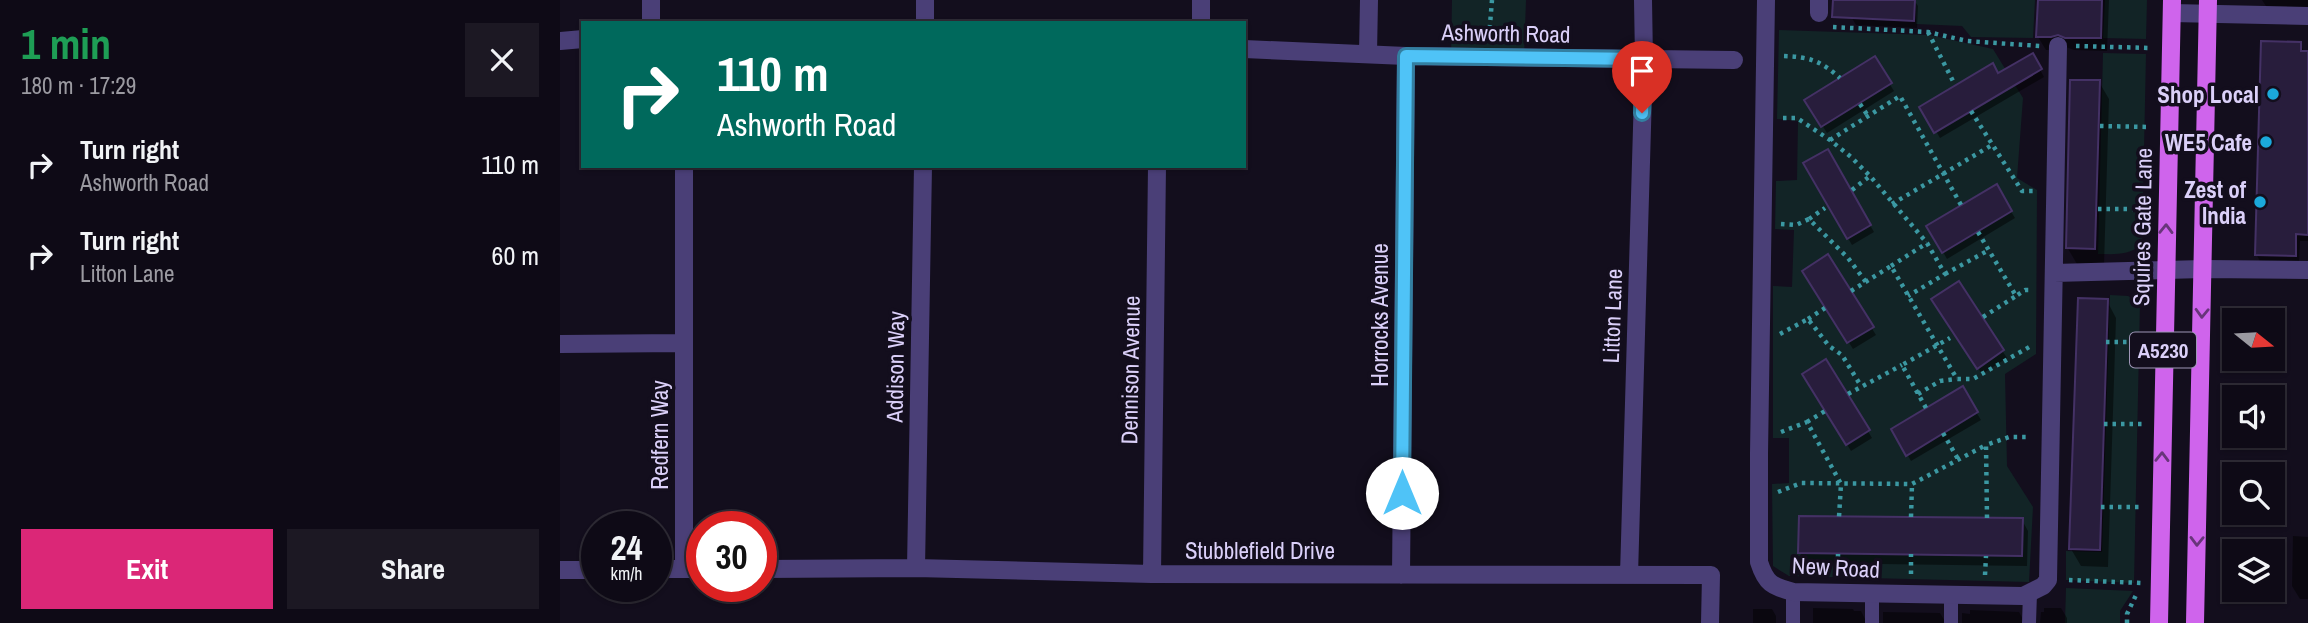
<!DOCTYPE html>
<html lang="en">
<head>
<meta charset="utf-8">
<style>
  body { margin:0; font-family:"Archivo Narrow",sans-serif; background:#1c1823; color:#f1f3f6; height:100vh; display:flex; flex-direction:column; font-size:26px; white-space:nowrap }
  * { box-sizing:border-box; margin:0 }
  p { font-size:23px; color:#9b9aa1 }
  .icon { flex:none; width:38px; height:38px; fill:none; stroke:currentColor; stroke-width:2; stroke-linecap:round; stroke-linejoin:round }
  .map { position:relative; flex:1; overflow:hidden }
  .drawer { display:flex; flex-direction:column; background:#0e0a16; width:560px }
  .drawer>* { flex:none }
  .banner { position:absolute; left:21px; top:21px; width:665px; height:147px; border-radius:0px; box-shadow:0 2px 5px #0004,0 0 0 2px #2e2b35; background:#00695c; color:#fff; overflow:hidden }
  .needle { width:46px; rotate:108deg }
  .tools { position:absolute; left:1662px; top:308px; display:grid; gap:14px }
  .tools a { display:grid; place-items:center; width:63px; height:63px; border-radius:0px; background:#0e0a16; box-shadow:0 2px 5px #0004,0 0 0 2px #2e2b35; font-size:35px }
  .speed { position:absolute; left:21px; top:511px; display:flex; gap:14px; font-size:35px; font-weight:700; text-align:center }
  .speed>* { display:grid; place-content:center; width:91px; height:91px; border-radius:50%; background:#0e0a16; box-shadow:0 2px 5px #0004,0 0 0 2px #2e2b35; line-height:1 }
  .speed small { font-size:18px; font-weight:400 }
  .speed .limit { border:10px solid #d22; background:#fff; color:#111 }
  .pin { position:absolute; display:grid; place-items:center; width:60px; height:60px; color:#fff; margin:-72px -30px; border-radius:50% 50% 50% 0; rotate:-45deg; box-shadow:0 0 7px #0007 }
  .pin .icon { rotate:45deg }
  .me { position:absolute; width:77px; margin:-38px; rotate:0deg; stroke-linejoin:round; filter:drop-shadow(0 0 5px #0008) }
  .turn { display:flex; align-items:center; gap:24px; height:147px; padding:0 21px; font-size:32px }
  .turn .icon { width:91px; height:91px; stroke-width:2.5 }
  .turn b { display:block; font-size:49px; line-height:60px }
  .round { display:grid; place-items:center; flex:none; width:74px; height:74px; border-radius:0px; background:#1c1823 }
  .headline { display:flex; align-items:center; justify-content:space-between; height:119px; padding:0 21px }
  h1 { font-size:42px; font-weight:700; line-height:52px; color:#1e9e55 }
  .cta { display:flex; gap:14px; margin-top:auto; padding:14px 21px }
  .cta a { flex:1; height:80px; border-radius:0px; background:#db2777; color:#fff; font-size:28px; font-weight:700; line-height:80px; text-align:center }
  .cta a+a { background:#1c1823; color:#f1f3f6 }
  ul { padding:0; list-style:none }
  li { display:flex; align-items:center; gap:21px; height:91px; padding:0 21px }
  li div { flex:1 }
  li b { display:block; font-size:26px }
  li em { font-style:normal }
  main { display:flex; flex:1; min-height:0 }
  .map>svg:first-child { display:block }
  .green { fill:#122426 }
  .shadow { fill:#0007 }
  .building { fill:#281d3c; stroke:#443165; stroke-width:2 }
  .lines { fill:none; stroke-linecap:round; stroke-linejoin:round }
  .path { stroke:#3b98a2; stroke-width:4.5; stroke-dasharray:3.5 5; stroke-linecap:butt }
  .service { stroke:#4a3f77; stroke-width:14 }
  .minor { stroke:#4a3f77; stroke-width:18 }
  .primary { stroke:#cf64ec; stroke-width:18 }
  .oneway { stroke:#68357a }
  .route-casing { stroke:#337fa1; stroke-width:18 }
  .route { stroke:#4fc3f7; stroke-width:12 }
  .poi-dot { fill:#1ba9db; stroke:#130e1d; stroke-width:2.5 }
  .labels { text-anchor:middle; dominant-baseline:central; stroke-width:7; stroke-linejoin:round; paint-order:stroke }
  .shield { fill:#130e1d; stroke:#9f96b7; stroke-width:2 }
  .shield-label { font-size:21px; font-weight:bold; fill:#dbd0f9 }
  .street-label { font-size:23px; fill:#dbd0f9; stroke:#130e1d }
  .poi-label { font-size:23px; font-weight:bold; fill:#dbd0f9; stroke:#130e1d; text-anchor:end }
</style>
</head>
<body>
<main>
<section class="drawer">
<div class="headline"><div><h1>1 min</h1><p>180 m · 17:29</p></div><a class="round"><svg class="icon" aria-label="close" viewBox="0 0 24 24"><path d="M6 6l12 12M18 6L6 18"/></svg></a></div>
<ul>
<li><svg class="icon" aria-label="right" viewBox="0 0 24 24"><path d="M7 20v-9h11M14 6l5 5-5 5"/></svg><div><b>Turn right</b><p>Ashworth Road</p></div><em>110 m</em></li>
<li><svg class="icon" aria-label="right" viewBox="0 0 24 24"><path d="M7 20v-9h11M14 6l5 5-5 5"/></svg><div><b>Turn right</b><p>Litton Lane</p></div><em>60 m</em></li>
</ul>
<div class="cta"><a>Exit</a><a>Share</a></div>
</section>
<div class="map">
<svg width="1748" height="623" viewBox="0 0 1748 623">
  <rect width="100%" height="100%" fill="#130e1d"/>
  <path class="green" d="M892,0H966L964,57L891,56Z
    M1356,0H1475L1473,38L1411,37L1402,26L1356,24Z
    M1545,0H1587L1586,39L1543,38Z
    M1219,30L1369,35L1433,49L1463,98L1457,178L1477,190L1476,354L1445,374L1447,466L1473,507L1469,582L1229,576L1213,566L1212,484L1229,483V438H1213V286L1232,287L1234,230L1215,229L1216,181L1237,180L1238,121L1217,119Z
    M1543,53L1586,54L1582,244C1568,256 1555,254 1538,254Z
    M1550,295L1568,296L1580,302L1574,583L1506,580V551L1542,552Z
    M1506,588L1573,591L1560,611V623H1505Z"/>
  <path class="shadow" d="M1293,0H1354L1358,6L1357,28L1296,25L1292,18Z
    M1480,0H1549L1547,51L1514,50L1506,47L1499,50H1486L1478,37Z
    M1702,0H1748V11L1708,9Z
    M1740,44L1744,51L1748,53V241H1740L1739,262L1700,261L1696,254Z
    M1472,55L1484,77L1380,138L1362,107L1438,75Z
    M1314,59L1334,91L1267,133L1247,101Z
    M1539,82L1549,99L1544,265L1517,264L1507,247Z
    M1267,151L1314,232L1292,245L1245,164Z
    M1436,187L1455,218L1387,259L1369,227Z
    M1267,257L1316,335L1293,349L1244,271Z
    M1398,283L1447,358L1422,374L1377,306Z
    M1547,301L1556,318L1548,567L1521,566L1511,549Z
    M1266,362L1312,438L1291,451L1245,375Z
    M1402,389L1421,420L1351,461L1333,430Z
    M1462,520L1468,531L1467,566L1246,563L1240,553Z
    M1733,536L1748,537V599H1740L1732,586Z
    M1253,608L1293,609L1294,611H1301L1307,623H1253Z
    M1484,608H1501L1507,618V623H1480L1481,612H1484Z
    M1193,609H1212L1216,616V623H1193Z
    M1410,610L1459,612L1465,623H1402V613L1410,614Z
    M1323,612L1380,613L1386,623H1323Z"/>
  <path class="building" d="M1273,0H1355L1354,21L1272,17Z
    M1478,0H1542L1541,38H1505L1498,35L1491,37H1476Z
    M1701,41L1741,42V51H1748V235L1736,234V256L1695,255Z
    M1473,53L1482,69L1374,133L1359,107L1433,63L1438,73Z
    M1315,56L1332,83L1261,127L1244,100Z
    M1510,80H1540L1535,249L1506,248Z
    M1268,149L1311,225L1287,239L1243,163Z
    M1437,184L1452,211L1382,253L1366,226Z
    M1268,254L1314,327L1287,343L1242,271Z
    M1399,281L1444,350L1417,369L1371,299Z
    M1518,298L1548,299L1540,550L1509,549Z
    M1266,359L1310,430L1286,445L1242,374Z
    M1403,386L1418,412L1346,456L1331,429Z
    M1239,516L1463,518L1462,556L1238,553Z"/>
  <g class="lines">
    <path class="path" d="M1273,27L1368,32L1407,41L1480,46
      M1368,32L1395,85
      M929,37L932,0
      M1516,46L1592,48
      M1224,56C1250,57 1261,61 1280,78
      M1300,104L1308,116
      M1411,111L1462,191H1474
      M1223,118H1237L1270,140L1291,157L1310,176L1367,243L1385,274L1348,296
      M1540,126L1590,127
      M1270,140L1340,96L1401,205
      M1292,190L1310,176
      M1332,204L1432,145
      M1538,209H1588
      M1249,219L1265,208
      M1221,224L1236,225L1249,219L1288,258L1306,282
      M1418,232L1456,296L1465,290H1473
      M1331,266L1367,243
      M1385,274L1429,250
      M1291,291L1331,266L1397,379H1413L1471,346
      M1423,317L1456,296
      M1248,319L1265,308
      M1220,334L1248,319L1269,346L1282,355L1301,386
      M1546,342H1585
      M1288,394L1342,365
      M1358,394L1380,381L1397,379
      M1366,408L1342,365L1390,338
      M1247,422L1265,411
      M1544,424H1584
      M1221,432L1247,422L1281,484L1279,517
      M1383,433L1398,459
      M1218,492L1241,483L1352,484L1426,445
      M1541,507H1582
      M1351,517L1352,484
      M1427,518L1426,445L1449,437H1470
      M1278,574V554
      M1351,574V554
      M1425,575L1426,556
      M1509,580L1581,583
      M1567,623V614L1576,595"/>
    <path class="service" d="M1233,623V592
      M1312,623V594
      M1391,623V595
      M1469,623L1470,593"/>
    <path class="minor" d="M1206,0L1199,454V562C1206,584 1212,586 1233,592L1463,596L1483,586L1488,580L1498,46
      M1259,13V0
      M1612,13L1748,16
      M91,23V0
      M365,23V0
      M641,23V0
      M0,41L23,39
      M684,49L846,56L1174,60
      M808,54L809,0
      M1494,273L1643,269L1748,270
      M0,344L123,343
      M356,568L363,166
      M96,569H142
      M124,569V166
      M201,569L356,568L592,574L1151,575L1150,623
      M0,570H37
      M592,574L597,166
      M841,575L846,56
      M1069,575L1084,59L1083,0"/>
    <path class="primary" d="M1599,623L1612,0
      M1635,623L1648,0"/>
  </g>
  <defs><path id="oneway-chevron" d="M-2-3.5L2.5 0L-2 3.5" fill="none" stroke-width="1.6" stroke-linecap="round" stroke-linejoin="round" transform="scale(1.75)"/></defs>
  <g class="oneway">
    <use href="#oneway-chevron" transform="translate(1606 229) rotate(-89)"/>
    <use href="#oneway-chevron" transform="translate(1642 313) rotate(92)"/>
    <use href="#oneway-chevron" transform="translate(1602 457) rotate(-89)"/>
    <use href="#oneway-chevron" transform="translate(1637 541) rotate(91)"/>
  </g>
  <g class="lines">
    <defs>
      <path id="route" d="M842,493L846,56L1084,59L1082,113"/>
    </defs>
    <use href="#route" class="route-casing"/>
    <use href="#route" class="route"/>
  </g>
  <g class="poi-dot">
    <circle cx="1713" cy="94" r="7"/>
    <circle cx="1706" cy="142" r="7"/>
    <circle cx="1700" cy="202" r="7"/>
  </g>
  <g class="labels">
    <rect class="shield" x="1570" y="332.5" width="66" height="35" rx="5"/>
    <g class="shield-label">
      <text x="1603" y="350">A5230</text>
    </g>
    <g class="street-label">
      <text transform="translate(946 33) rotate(1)">Ashworth Road</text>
      <text transform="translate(1582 227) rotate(-89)">Squires Gate Lane</text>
      <text transform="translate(819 315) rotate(-90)">Horrocks Avenue</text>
      <text transform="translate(1052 316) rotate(-88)">Litton Lane</text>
      <text transform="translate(335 367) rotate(-89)">Addison Way</text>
      <text transform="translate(570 370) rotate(-89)">Dennison Avenue</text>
      <text transform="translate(99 435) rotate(-90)">Redfern Way</text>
      <text x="700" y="550">Stubblefield Drive</text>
      <text transform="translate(1276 567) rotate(3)">New Road</text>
    </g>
    <g class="poi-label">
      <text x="1699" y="94">Shop Local</text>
      <text x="1692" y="142">WE5 Cafe</text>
      <text x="1686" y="189">Zest of<tspan x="1686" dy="26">India</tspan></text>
    </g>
  </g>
</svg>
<div class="tools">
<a><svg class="needle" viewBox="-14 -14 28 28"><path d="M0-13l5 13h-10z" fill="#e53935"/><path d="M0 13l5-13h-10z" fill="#9b9aa1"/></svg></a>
<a><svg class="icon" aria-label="sound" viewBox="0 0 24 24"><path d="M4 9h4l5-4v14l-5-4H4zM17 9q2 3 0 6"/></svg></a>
<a><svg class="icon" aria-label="search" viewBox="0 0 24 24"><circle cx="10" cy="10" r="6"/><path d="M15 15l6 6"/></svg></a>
<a><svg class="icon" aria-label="layers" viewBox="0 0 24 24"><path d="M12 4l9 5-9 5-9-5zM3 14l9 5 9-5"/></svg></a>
</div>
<div class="speed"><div>24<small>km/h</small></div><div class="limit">30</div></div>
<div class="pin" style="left:1082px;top:113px;background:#d93025"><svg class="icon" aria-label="arrive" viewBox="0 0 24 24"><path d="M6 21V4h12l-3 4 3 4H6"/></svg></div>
<svg class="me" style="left:842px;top:493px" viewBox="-20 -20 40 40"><circle r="19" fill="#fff"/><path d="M0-13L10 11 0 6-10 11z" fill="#4fc3f7"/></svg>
<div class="banner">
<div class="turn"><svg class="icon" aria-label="right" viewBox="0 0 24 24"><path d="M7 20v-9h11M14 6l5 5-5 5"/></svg><div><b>110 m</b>Ashworth Road</div></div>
</div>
</div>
</main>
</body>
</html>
